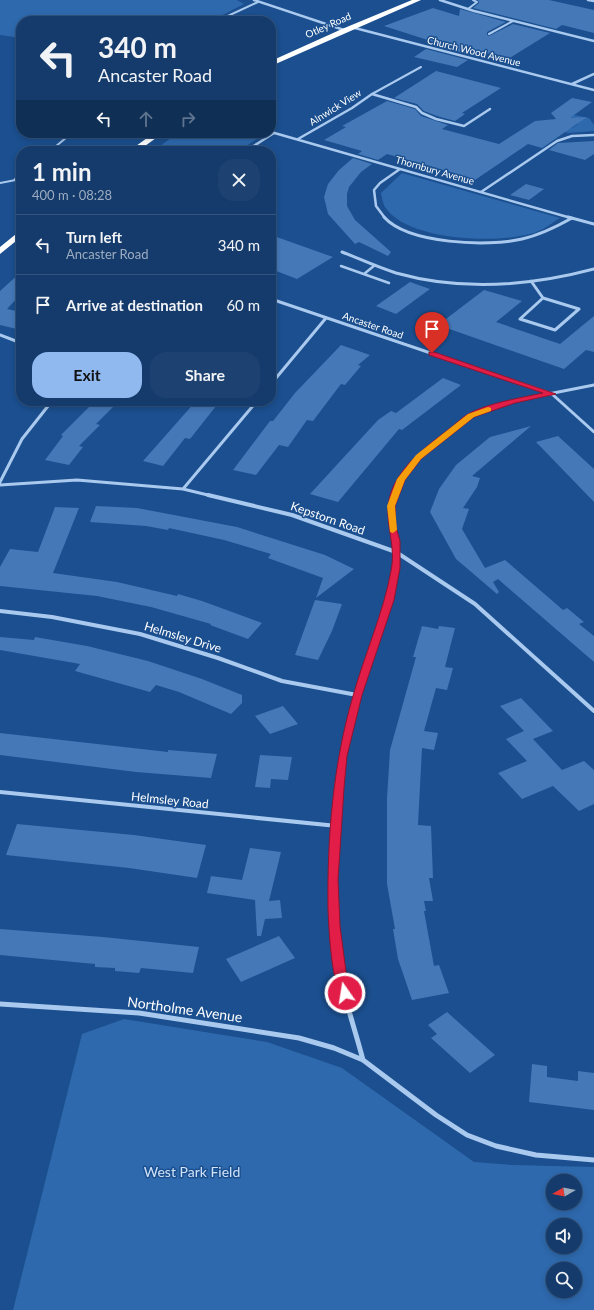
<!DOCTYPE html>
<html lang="en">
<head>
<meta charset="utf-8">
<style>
  body { margin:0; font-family:Lato,sans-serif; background:#1d4271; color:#f1f3f6; height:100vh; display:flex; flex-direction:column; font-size:15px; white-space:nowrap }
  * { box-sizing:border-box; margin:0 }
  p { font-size:13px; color:#9dadc1 }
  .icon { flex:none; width:22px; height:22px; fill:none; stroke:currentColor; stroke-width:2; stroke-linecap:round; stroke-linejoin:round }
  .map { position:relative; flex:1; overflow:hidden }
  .panel { position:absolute; left:16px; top:146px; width:260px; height:260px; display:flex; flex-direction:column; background:#143b6b; border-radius:16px; box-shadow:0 2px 6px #0003,0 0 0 1px #33557e }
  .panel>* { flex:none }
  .banner { position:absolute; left:16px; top:16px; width:260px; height:122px; border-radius:16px; box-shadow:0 2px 6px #0003,0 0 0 1px #33557e; background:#143b6b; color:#f1f3f6; overflow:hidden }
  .needle { width:26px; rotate:261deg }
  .tools { position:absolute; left:546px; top:1174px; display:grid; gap:8px }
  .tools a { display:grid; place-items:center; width:36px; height:36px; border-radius:50%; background:#143b6b; box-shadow:0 2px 6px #0003,0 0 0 1px #33557e; font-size:20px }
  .pin { position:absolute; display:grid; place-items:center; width:34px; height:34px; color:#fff; margin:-41px -17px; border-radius:50% 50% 50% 0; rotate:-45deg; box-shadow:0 0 4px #0007 }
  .pin .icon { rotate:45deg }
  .me { position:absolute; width:44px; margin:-22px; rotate:347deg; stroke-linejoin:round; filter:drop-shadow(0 0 3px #0008) }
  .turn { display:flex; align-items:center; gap:14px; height:84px; padding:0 16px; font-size:18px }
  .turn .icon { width:52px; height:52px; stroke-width:2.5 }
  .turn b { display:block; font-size:28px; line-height:34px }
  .lanes { display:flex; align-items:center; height:38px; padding:0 16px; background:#0003; justify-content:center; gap:20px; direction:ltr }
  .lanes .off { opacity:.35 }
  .round { display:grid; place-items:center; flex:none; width:42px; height:42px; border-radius:16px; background:#1d4271 }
  .headline { display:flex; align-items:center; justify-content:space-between; height:68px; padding:0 16px }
  h1 { font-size:24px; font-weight:700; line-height:30px }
  .primary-button { display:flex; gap:8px; margin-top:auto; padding:8px 16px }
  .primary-button a { flex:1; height:46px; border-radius:16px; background:#90b9f0; color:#111; font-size:16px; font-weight:700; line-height:46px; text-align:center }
  .primary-button a+a { background:#1d4271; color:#f1f3f6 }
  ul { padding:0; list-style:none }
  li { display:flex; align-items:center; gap:12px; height:60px; padding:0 16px; border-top:1px solid #33557e }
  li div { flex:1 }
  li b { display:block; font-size:15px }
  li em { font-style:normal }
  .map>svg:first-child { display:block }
  .green { fill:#2e69ad; fill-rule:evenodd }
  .building { fill:#4478b7 }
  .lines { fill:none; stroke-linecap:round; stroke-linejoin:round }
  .lane-far1 { stroke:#a9c9ee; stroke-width:2 }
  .lane { stroke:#a9c9ee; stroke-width:2.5 }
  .street-far3 { stroke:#a9c9ee; stroke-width:2.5 }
  .street-far2 { stroke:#a9c9ee; stroke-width:3 }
  .street-far1 { stroke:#a9c9ee; stroke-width:4 }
  .street { stroke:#a9c9ee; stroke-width:5 }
  .highway { fill:#fff; fill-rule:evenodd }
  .route { fill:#e11d48; stroke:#92132f }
  .slow { fill:#f59e0b }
  .labels { text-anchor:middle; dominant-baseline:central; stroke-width:3; stroke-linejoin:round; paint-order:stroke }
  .far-street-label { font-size:10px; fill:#fff; stroke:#1b4f8f }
  .street-label { font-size:12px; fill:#fff; stroke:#1b4f8f }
  .near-street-label { font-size:14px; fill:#fff; stroke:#1b4f8f }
  .near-park-label { font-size:14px; fill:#cfe3fa; stroke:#1b4f8f }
</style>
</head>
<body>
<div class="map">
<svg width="594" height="1310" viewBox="0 0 594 1310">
  <rect width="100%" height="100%" fill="#1b4f8f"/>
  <path class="green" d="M0,0H237L244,4L211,21H21V38L0,35Z
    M568,114L589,118L594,125V131L568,133L552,127L562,126L572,128L578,124L573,122Z
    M178,133H243L260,137L238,151H153Z
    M402,173L560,218C553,222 546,228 539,231C505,245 407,242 385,207C383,204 382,197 381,193Z
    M124,1019L267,1042L342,1068L474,1162L512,1165L594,1167V1310H13L82,1034ZM553,1181H575V1203H553ZM553,1225H575V1247H553ZM553,1269H575V1291H553Z"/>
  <path class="building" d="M478,0H549L594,10V33L562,25L556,29L473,8L479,3Z
    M433,8L459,16L460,9L506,22L487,32V35L489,36L513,24L550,33L508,59L483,52L475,56L433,45L437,43L384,26Z
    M426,49L468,60L457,67L414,57Z
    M436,71L501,88L462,113L465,114L455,121L437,116L424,111L417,104L394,98Z
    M572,98L592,102L570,118L587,117L542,148L528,144L472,182L453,177L457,174L387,154L378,160L358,154L362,151L324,140L346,127L342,126L387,101L415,109L421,116L448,125L442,129L499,144L535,121L556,119L551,113Z
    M594,141V154L585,160L549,150L558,143Z
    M353,158L372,164L361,172L349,187L347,194V206L355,220L391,252L388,256L359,242L355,244L328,214L324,197L328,184L339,170Z
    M526,184L544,189L529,200L510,195Z
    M271,235L333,257L297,279L271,269Z
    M21,272V294L7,309L21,312V330L0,325V291Z
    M410,282L430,289L396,314L376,306Z
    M484,290L522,301L496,322L560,344L594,316V352L586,350L564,369L438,325Z
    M341,345L370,355L358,365L361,366L345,385L341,384L313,421L307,420L288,447L279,445L256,475L233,470L270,421H273L295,393Z
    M443,378L461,385L402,430L399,429L338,502L310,494L378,420L391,411L396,413Z
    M95,401H119L96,424L100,425L79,446L83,447L69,465L45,460L63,436L61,435Z
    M196,401H220L190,439L185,438L163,466L143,461Z
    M531,426L472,476L480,478L477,487L463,508L469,509L462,529L485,568L505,560L563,610L567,608L584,622L579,624L594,636V662L498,579L493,582L499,592L497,594L456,559L430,512L439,489L456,465L490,437Z
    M558,436L594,469V502L536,442Z
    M96,506L137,508L237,527L325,555L354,569L316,598L323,578L268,558L271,554L224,540L169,528L168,530L146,526L90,522Z
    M55,507L79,508L53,573L117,582L177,596L178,594L202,601L262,623L248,639L210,625L211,624L151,607L97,596L0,586V567L10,549L38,552Z
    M315,600L342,604L332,631L318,660L295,655Z
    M422,626L438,629L439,626L455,628L445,667L453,668L447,690L436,688L424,731L438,733L434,750L422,748L418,825L431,826L433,878H429L433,901H424L426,911H424L434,966L439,965L449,993L412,1000L398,959L393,929H395L387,884V798L390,750L416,657H413Z
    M0,637L34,640L35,637L87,646L148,661L202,679L242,695V703L231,714L179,692L156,685L150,692L75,671L80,664L0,650Z
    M521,698L553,731L533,739L562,770L584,761L594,770V804L579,811L553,786L522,799L498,773L527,761L506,739L524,731L500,706Z
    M283,706L298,724L270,734L255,716Z
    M0,733L168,752V750L217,754L211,778L136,772L0,755Z
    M260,755L292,757L288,780L271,779L270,788L255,787Z
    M17,824L134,835L206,845L197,878L129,868L6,855Z
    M250,848L281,852L269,901L280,900L282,918L265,919L261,936H257L255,900L207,893L211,876L242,880Z
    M0,929L103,937L199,947L193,973L141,968L139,973L115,971V968L95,967V964L0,955Z
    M279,936L295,958L241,982L226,959Z
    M447,1012L495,1055L470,1073L431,1038L437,1034L428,1025Z
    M532,1064L547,1066V1077L578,1081V1071L594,1073V1110L529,1102Z"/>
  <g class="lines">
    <path class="lane-far1" d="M468,9L477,2L473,0
      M217,21L258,2
      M489,34L513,21
      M372,94L421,67
      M50,151L72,133
      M14,180L21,174
      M0,183L21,179"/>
    <path class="lane" d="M341,266L389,283
      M364,274L375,265"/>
    <path class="street-far3" d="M254,0L344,30
      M440,0L474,11L594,41
      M588,0L594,1
      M351,27L594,90
      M572,84L594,74
      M271,132L571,218
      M298,139L352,108L372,94L416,107L422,113L436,119L464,126L490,109
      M246,151L274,133
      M481,192L557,141L572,136L594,135
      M385,218L376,206L374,190L380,183L400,169"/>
    <path class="street-far2" d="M384,217C408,244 488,247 522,239C540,235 556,227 572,218
      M568,217L594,224
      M342,252C360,259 377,267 396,273C460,291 530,286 594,269
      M531,281L543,298
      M543,298L579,309L555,330L520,319Z
      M271,299L552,394L594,432
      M0,335L21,343
      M271,384L326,318
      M0,482L22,439L52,401
      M0,485L77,480L183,489L212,496
      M183,489L257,401
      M395,496L401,479L418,457L471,416L513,401L594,385"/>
    <path class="street-far1" d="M208,495L292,515L396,552L475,604L594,711
      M0,611L52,617L140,634L218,658L282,681L357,695
      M0,792L337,826
      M335,853L342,756L357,695L390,600L396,568V541L392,527L391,506L395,495"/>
    <path class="street" d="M335,852C332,894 332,939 341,980C347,1007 356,1033 363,1060
      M0,1004L139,1013L299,1038L334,1048L363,1060L436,1115L467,1135L496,1146L536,1155L594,1160"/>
    <path class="highway" d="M412,0H421L271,66V61L342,29Z
      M154,133H163L138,151H129Z
      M21,230V237L0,254V247Z"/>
  </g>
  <path class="route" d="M429,352H434L556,394L515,403L474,417L421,459L405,480L395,506L396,527L400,541V568L394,600L362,695L347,756L344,788L338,880L340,926L347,979L350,993L349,996H341C331,977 329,931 328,909C327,838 333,764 353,696C365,653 383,614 391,571C398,537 376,513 398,478C411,457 430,444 449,429C455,425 461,418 468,414C488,403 520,398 543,393L429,355Z"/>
  <path class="slow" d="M488,407L491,408V411L474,417L421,459L405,480L395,506L397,530L393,533L390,532L387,506L397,479L416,455L468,414Z"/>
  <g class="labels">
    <g class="far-street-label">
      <text transform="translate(328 25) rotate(-24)">Otley Road</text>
      <text transform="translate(474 51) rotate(14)">Church Wood Avenue</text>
      <text transform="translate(335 107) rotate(-32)">Alnwick View</text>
      <text transform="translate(435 170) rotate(16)">Thornbury Avenue</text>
      <text transform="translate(373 325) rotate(19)">Ancaster Road</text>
    </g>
    <g class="street-label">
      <text transform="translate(328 518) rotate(19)">Kepstorn Road</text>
      <text transform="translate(183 637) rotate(17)">Helmsley Drive</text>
      <text transform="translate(170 800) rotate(6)">Helmsley Road</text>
    </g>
    <g class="near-street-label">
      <text transform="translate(185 1009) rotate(8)">Northolme Avenue</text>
    </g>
    <g class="near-park-label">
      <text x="192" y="1171">West Park Field</text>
    </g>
  </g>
</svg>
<div class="tools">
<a><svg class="needle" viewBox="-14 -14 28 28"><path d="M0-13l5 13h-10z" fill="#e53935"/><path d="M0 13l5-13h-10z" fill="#9dadc1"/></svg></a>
<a><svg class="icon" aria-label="sound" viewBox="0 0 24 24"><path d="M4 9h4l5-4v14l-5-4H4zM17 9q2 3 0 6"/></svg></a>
<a><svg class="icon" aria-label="search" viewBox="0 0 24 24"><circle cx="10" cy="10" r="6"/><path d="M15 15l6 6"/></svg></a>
</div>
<div class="pin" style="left:432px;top:353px;background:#d93025"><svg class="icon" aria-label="arrive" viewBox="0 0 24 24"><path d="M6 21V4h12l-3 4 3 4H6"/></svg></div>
<svg class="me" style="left:345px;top:993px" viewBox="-20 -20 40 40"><circle r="17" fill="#e11d48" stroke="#fff" stroke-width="3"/><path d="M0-11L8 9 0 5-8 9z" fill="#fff"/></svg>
<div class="banner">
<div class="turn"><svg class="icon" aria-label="left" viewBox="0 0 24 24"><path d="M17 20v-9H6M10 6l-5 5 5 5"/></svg><div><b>340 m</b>Ancaster Road</div></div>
<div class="lanes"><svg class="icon" aria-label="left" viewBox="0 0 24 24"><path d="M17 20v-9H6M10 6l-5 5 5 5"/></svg><svg class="icon off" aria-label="ahead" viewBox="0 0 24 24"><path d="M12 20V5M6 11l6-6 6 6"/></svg><svg class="icon off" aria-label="right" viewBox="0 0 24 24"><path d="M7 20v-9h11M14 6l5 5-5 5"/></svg></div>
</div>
<section class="panel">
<div class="headline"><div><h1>1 min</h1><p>400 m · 08:28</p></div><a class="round"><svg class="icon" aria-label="close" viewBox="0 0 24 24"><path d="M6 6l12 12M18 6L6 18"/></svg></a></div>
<ul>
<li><svg class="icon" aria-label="left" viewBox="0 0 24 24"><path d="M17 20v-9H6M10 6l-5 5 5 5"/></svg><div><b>Turn left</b><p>Ancaster Road</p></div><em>340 m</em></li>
<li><svg class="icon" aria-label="arrive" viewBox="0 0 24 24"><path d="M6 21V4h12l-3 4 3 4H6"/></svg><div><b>Arrive at destination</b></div><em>60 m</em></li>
</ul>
<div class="primary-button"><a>Exit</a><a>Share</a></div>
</section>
</div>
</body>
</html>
